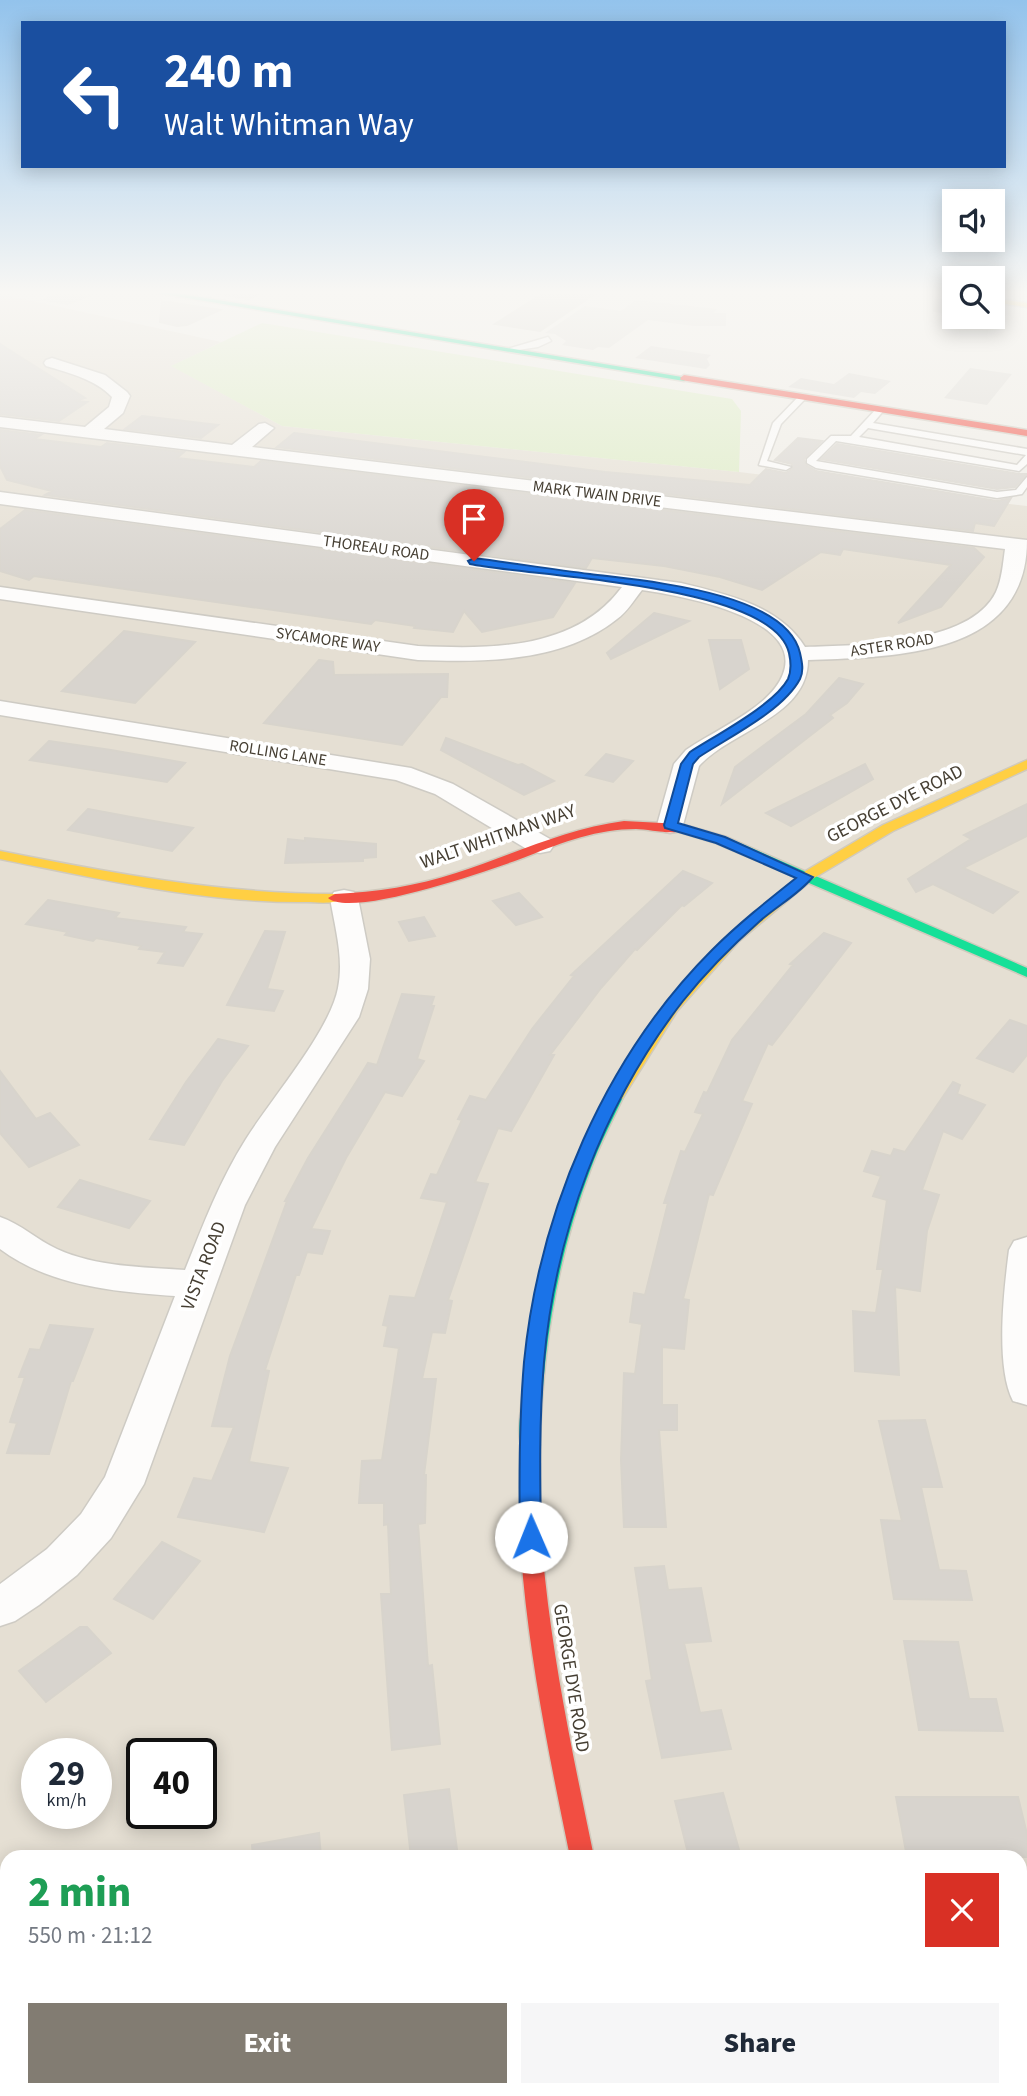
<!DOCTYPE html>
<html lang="en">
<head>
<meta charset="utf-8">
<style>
  body { margin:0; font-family:"Source Sans 3",sans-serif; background:#f6f6f7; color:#1f2937; height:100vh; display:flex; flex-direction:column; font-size:26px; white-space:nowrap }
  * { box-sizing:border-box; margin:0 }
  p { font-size:23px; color:#747a83 }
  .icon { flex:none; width:38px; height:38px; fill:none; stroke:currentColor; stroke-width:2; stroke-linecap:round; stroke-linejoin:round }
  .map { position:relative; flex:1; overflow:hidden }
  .panel { position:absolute; left:0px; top:1850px; width:1027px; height:247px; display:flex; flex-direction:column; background:#fff; border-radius:21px 21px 0 0; box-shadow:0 4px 18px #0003 }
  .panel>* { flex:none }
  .hud { position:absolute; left:21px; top:21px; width:985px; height:147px; border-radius:0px; box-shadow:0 4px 18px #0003; background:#1a4fa0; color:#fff; overflow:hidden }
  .fabs { position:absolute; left:942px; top:189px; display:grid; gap:14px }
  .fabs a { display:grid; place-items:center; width:63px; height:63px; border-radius:0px; background:#fff; box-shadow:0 4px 18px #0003; font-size:35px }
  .speed { position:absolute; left:21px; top:1738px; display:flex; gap:14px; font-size:35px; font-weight:700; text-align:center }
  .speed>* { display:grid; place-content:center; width:91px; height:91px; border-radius:50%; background:#fff; box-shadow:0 4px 18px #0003; line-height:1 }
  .speed small { font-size:18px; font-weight:400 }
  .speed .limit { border:4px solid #111; border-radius:10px; background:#fff; color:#111 }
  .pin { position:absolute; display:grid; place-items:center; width:60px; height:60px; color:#fff; margin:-72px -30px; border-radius:50% 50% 50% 0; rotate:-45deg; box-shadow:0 0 7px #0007 }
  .pin .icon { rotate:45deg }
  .me { position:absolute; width:77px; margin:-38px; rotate:359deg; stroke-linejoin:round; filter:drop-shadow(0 0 5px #0008) }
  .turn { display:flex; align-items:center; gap:24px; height:147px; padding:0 28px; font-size:32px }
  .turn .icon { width:91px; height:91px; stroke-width:2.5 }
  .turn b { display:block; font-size:49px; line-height:60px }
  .round { display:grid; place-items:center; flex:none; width:74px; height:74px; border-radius:0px; background:#f6f6f7 }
  .overview { display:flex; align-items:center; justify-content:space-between; height:119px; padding:0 28px }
  h1 { font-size:42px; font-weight:800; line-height:52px; color:#1e9e55 }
  .button { display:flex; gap:14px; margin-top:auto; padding:14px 28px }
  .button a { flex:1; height:80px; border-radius:0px; background:#827c72; color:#fff; font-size:28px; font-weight:800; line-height:80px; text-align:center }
  .button a+a { background:#f6f6f7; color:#1f2937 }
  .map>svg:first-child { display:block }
  .residential { fill:#e5dfd3; fill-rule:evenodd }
  .green { fill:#ddecc4 }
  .parking { fill:#dfdcd6 }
  .building { fill:#d8d4ce; stroke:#d8d4cc; stroke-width:2 }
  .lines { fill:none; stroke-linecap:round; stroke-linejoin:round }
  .lane-casing { stroke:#cecbc4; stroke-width:3 }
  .street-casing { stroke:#cecbc4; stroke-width:3 }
  .fast-casing { stroke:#d0cabd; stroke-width:3 }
  .slow-casing { stroke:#d0cabd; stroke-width:3 }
  .jam-casing { stroke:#d0cabd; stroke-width:3 }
  .lane { fill:#fdfcfb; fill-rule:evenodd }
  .street { fill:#fdfcfb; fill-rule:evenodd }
  .fast { fill:#16e098; fill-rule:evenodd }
  .slow { fill:#ffcf43; fill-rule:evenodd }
  .jam { fill:#f24e42; fill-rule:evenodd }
  .route { fill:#1a73e8; stroke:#114b97; stroke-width:2 }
  .labels { text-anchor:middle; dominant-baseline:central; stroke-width:7; stroke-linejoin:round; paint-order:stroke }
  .far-street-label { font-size:16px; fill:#463f33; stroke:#fff }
  .street-label { font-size:19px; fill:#463f33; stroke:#fff }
</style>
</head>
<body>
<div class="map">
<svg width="1027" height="2096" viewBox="0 0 1027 2096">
  <rect width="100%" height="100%" fill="#f0ede6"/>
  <path class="residential" d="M0,294L221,342L172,366L282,426L739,472L1027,506V2096H0ZM37,1754H96V1813H37ZM142,1754H201V1813H142ZM7,1857H1020V2090H7Z"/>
  <path class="green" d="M262,323L732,399L741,411L739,472L282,426L171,366Z"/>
  <path class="parking" d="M63,291H92L100,293L67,305L40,300Z
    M636,300L717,309L714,313H726V326H694L648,320L609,348L598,347L593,350L562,345L566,341L555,334L545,333L585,306L621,311Z
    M651,346L711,355L707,359L710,365L706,369L635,358Z
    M970,368L1012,374L987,405L944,398Z
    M849,373L891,381L875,394L861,392L854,398L788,387L801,378L834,384Z"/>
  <path class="building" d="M203,291H265V292L248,299Z
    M547,291H599L540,331L495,324Z
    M935,298L954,301V314L934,311Z
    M162,301L220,310L187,325L177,326L160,322Z
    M0,344L85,398L75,401L87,402L59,421L0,414Z
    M142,416L218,425L201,438L125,429Z
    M0,430L41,435L34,439L101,447L107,443L184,452L177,458L254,467L261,461L974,548L984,557L941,607L898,623L951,565L843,549L840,555L821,552L762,590L720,577L664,566L592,558L586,568L45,495L52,491L7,480L0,466Z
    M294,433L605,472L750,485L766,469L786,473L792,469V464L775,460L798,438L822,441L804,459L806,465L816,471L997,501L1011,498L994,526L975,523L973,531L277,447Z
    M837,444L1019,474H1027L1015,487L997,489L821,459Z
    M25,510L575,583L553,617L482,632L464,611L453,632L414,628L415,626L375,620L371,624L34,576L29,580L0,571V529Z
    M654,613L689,621L611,659L607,653Z
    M124,631L195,642L135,703L62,691Z
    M709,640H741L749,669L720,689Z
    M319,660L333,662L334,675L448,674L447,697H441L402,745L264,723Z
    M839,678L863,684L847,703L830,715L833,718L722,804L735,767L806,714Z
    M446,738L518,765L522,764L554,781L524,795L441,750Z
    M49,741L111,750L185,763L167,782L30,760Z
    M606,754L633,761L613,782L586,775Z
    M865,764L873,779L791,826L766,813Z
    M1027,804V836L963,868L1018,892L993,913L933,884L916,892L908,879L971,839L964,835Z
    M88,809L131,817L193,828L172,851L68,830Z
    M305,838L376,844V857L363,858V861L285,863L288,839L305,841Z
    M683,871L712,883L684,906L682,905L637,950L635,949L601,988L550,1055H554L511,1131L498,1128L475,1182L488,1184L448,1300L452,1301L445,1333L432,1332L422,1379H436L424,1475H426L425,1523L418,1524L428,1666L432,1665L440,1744L392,1750L381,1594H391L388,1524L384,1525V1503H359L362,1461L382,1460L399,1348L384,1346L388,1326L383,1325L390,1296L415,1298L447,1202L421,1198L431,1174L437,1175L462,1120L458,1119L470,1096L486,1100L532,1029L574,976L571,975Z
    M519,893L542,917L516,925L493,901Z
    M48,900L119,913L115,918L186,927L183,932L202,934L183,966L158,963L165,952L139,949L141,946L96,938L93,941L65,935L68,932L26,924Z
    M424,917L435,936L409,941L399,922Z
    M265,931L285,932L267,989L283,991L274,1011L227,1005Z
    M824,933L851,943L772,1045L768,1043L742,1101L752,1104L713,1195L709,1194L683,1299L689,1300L684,1349L662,1347V1405H677V1430H659L666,1527H624L621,1460L624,1373L635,1374L642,1324L630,1322L634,1293L645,1295L668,1203H664L681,1151L685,1152L703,1114L695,1112L704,1092L707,1093L732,1040L793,965L790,964Z
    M402,994L434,997L431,1006H434L417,1059L424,1061L402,1096L385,1092L346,1158L311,1229L330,1231L322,1254L307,1252L299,1275H296L265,1370L269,1371L249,1462L288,1468L264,1532L178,1517L194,1478L212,1481L234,1427L212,1426L230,1356L287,1201H285L308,1158L360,1076L368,1063L377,1065Z
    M1010,1020L1027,1026V1055L1013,1072L977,1058Z
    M218,1039L248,1046L222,1081L184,1145L150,1139L186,1082Z
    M0,1071L36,1119L50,1113L79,1145L29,1167L0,1133Z
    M953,1082L960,1085L957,1094L985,1105L962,1139L943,1131L922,1190L939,1195L927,1231L920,1291L895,1287L899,1375L855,1371L853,1311L876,1313L883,1269H877L887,1200L873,1196L881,1176L864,1171L872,1151L891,1156L894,1149L905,1152Z
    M80,1180L150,1201L129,1228L58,1207Z
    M50,1325L93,1329L73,1381H71L49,1454L7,1453L17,1423L10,1422L25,1377H19L30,1349L40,1350Z
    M925,1420L942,1487H921L939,1570L966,1571L972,1600L894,1599L881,1520L902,1521L879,1421Z
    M162,1542L200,1561L153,1619L114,1599Z
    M664,1566L668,1590L701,1588L711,1641L684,1643L700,1713L721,1710L731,1749L662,1758L646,1681L652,1680L635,1568Z
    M80,1627H87L111,1653L46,1702L19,1671Z
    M904,1641L958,1642L969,1699H996L1003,1731L919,1730Z
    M449,1789L458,1857H411L404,1795Z
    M723,1793L741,1857H689L675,1801Z
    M896,1797H1018L1027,1834V1857H907Z
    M319,1833L321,1857H253L252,1845Z"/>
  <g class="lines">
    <defs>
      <path id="lane" d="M548,337L551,341L538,347L511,351L507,349Z
        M800,395L807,397L781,424L767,461L791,467L786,470L759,465L773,423Z
        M878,407L885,409L873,423L1027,449V464L1019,471L836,441L816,461L997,492L1016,490L1027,477V487L1022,494L997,498L816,468L807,463V459L831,436H851ZM868,428L1026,455L1017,465L859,437Z"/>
      <path id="street" d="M52,358L105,375L127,392L130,396L123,413L104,429L232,445L259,424L265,423L274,428L252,447L1027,540C1027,656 898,657 808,660C808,717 730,731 699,766L683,825L679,831L670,833L661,831L657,825L674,764L686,750C712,732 756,713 775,688C825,621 683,596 642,590C634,600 627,612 617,619C562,663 484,662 418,660L0,599V587L418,646C489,649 575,651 622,587L0,504V492L681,583C726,594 779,605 805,647C856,645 970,646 996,592C1002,579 1003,563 1005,549L0,427V417L85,427L109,407L112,397C95,379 69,373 46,366L44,363L46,360Z
        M0,701L411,768L453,784L550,839L554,845L550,851L540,853L530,851L435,794L396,780L0,715Z
        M344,890L354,892L358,898L370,959L368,989L359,1017L275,1147L245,1205L144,1484L111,1538L77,1575L39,1605L15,1621L0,1626V1584L47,1549L81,1514L105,1477L175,1296C116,1292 49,1286 0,1249V1217C21,1224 37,1240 57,1249C96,1267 143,1267 185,1270C203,1225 220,1180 246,1139C271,1099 330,1031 338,988C344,958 335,928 330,898L334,892Z
        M1027,1237V1405L1013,1401C995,1366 1004,1289 1009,1250L1014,1241Z
        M1020,1982H1027V2034H1020Z
        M7,2062V2090H34L31,2096H0V2064Z"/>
      <path id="fast" d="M145,291H164L688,378L684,381Z
        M681,824L726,837L1027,968V977L716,843L676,831L674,828Z
        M616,1090L624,1095C613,1119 600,1143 591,1168C557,1256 542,1351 540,1445L537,1451L530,1453L523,1451C516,1437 521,1413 522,1398C528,1320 545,1241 574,1168C583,1143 596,1119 608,1095Z"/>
      <path id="slow" d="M938,291H954V295Z
        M992,298L1027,303V307L992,302Z
        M1027,760V769L893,831L814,878L739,941L677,1011L622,1099H610L608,1095L666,1005L729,935L804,872L883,825Z
        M0,851C111,873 221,894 335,894L342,898C334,905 317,902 306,902C203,903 101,879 0,859Z
        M615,2090H642L644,2096H616Z"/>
      <path id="jam" d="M684,375L1027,430V436L681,380L680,378Z
        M624,821L681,824L688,828C678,837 650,829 636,829C598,829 563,842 528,856C497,868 351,919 328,898L335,894C376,892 417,886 456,873C512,855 564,829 624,821Z
        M530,1437L537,1439L540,1445C540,1489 540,1534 545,1578C555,1672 575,1765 594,1857H570C551,1765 532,1672 523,1578C519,1534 520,1489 520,1445L523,1439Z"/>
    </defs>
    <use href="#lane" class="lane-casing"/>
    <use href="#street" class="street-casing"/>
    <use href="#fast" class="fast-casing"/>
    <use href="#slow" class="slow-casing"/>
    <use href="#jam" class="jam-casing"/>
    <use href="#lane" class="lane"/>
    <use href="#street" class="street"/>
    <use href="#fast" class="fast"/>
    <use href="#slow" class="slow"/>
    <use href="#jam" class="jam"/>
  </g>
  <linearGradient id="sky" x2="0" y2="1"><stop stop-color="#93c3ec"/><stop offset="0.5" stop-color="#f8f7f4"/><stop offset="1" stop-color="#f8f7f4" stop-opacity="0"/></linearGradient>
  <rect width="1027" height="585" fill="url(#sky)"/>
  <path class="route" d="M474,558C512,563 551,569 590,574C642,581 786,591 800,653C802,662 804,671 800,679C783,711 729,737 699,757L693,764L678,823L725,837L813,877C799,894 777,906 760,921C733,945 706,972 683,1001C603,1104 555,1233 544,1362C539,1421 540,1479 541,1537L538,1544L531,1546L523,1544L520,1537C519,1479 519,1421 524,1362C539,1212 604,1058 712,950C738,924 767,901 796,878L716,843L665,828L664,825L681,764L690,752C716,735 774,705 788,679C792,670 791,662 789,653C773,583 531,577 470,564L468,561Z"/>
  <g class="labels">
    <g class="far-street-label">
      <text transform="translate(597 494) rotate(7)">MARK TWAIN DRIVE</text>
      <text transform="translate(376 548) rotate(8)">THOREAU ROAD</text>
      <text transform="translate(328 640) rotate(8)">SYCAMORE WAY</text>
      <text transform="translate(892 645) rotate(-9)">ASTER ROAD</text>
      <text transform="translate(278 753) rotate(9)">ROLLING LANE</text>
    </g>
    <g class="street-label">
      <text transform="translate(895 804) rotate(-27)">GEORGE DYE ROAD</text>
      <text transform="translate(498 837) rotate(-19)">WALT WHITMAN WAY</text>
      <text transform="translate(204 1266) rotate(-69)">VISTA ROAD</text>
      <text transform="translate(571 1678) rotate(81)">GEORGE DYE ROAD</text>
    </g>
  </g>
</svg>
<div class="fabs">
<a><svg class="icon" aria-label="sound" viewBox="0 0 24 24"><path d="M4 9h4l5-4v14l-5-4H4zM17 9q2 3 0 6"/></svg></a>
<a><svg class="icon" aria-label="search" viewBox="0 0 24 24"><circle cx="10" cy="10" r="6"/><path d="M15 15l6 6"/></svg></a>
</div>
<div class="speed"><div>29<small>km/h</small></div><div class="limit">40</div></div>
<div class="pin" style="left:474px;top:561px;background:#d93025"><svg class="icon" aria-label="arrive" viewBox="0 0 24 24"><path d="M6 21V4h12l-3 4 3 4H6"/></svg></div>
<svg class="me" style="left:531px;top:1537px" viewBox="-20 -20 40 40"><circle r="19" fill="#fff"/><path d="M0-13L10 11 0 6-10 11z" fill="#1a73e8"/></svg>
<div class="hud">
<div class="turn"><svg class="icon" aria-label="left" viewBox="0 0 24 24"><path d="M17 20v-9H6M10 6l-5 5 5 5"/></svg><div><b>240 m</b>Walt Whitman Way</div></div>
</div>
<section class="panel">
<div class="overview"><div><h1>2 min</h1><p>550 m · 21:12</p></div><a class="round" style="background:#d93025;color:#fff"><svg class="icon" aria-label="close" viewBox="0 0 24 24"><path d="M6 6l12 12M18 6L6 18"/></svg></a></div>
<div class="button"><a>Exit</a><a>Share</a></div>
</section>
</div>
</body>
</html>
